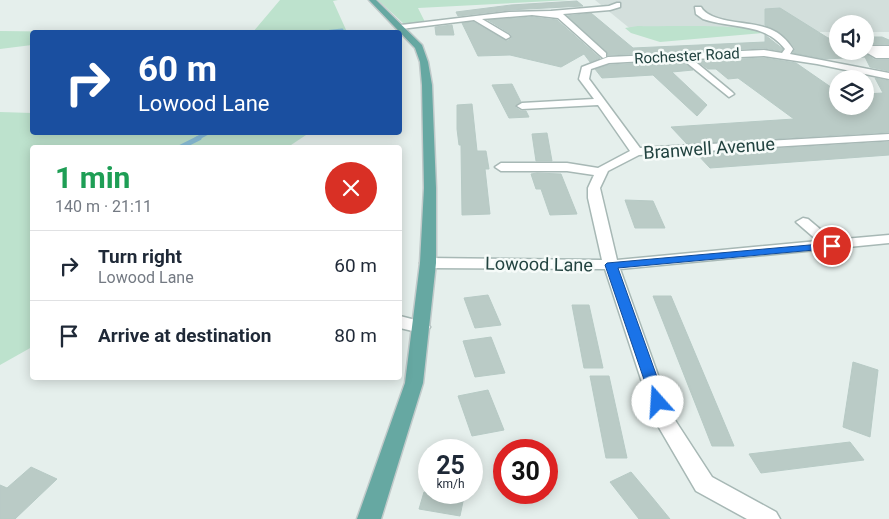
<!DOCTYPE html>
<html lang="en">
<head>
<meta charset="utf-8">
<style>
  body { margin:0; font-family:Roboto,sans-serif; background:#f6f6f7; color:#1f2937; height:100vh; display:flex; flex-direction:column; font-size:19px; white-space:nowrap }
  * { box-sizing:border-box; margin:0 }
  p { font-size:16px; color:#747a83 }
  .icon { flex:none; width:28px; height:28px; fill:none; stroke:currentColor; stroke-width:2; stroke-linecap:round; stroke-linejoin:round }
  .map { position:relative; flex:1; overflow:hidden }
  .details { position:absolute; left:30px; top:145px; width:372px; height:235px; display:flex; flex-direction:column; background:#fff; border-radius:5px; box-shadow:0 2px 12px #0003 }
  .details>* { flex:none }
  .guide { position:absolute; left:30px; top:30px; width:372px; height:105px; border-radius:5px; box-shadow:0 2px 12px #0003; background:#1a4fa0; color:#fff; overflow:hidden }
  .fabs { position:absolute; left:829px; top:15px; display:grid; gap:10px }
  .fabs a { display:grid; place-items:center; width:45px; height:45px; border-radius:50%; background:#fff; box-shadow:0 2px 12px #0003; font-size:25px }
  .speed { position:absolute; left:418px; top:439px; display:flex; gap:10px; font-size:25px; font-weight:700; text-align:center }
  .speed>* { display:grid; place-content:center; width:65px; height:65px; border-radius:50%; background:#fff; box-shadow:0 2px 12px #0003; line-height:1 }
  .speed small { font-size:12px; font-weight:400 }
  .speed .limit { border:8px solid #d22; background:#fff; color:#111 }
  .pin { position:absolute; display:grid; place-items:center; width:42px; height:42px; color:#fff; margin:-21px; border:2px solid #fff; border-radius:50%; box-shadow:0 1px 5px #0007 }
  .me { position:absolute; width:55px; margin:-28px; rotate:341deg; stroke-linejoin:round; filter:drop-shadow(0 0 4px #0008) }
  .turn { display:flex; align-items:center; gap:18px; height:105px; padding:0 25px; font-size:22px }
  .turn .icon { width:65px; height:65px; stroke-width:2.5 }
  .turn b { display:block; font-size:35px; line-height:42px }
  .round { display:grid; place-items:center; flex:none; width:52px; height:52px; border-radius:26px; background:#f6f6f7 }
  .summary { display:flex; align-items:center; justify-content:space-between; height:85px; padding:0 25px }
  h1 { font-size:30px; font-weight:700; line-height:38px; color:#1e9e55 }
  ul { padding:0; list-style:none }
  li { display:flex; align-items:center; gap:15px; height:70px; padding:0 25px; border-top:1px solid #e0e1e3 }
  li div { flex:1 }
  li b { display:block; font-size:19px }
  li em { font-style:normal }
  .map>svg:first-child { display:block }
  .built { fill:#d3dfdc }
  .green { fill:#bde2cd }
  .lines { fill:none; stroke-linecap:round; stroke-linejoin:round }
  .stream-far2 { stroke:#89bed8; stroke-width:3 }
  .stream-far1 { stroke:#89bed8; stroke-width:4 }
  .stream { stroke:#89bed8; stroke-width:5 }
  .building { fill:#bacbc6; stroke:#b7cac5 }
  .minor-casing { stroke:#a7b8b5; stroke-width:3 }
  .major-casing { stroke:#c1caca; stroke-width:3 }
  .minor { fill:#fff; fill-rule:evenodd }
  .major { fill:#66a8a2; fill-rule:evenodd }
  .route { fill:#1a73e8; stroke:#114b97 }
  .labels { text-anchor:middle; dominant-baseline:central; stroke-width:5; stroke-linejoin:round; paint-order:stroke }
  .far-street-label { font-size:15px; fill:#224340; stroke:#f6fbf9 }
  .street-label { font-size:18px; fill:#224340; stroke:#f6fbf9 }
</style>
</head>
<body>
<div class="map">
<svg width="889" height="519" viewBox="0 0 889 519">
  <rect width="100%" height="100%" fill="#e5efec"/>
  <path class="built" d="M595,0H889V32H865V24H838L837,32L633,31Z"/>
  <path class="green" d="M280,0H338L333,1L347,32H253Z
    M378,0H570L418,8L425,22L404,24Z
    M638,26C662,27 748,23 763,33L660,42L631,33L625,28Z
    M0,31L89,32H32V45L0,49Z
    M0,112L32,113V132L309,133L288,147L32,148V347L0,365Z"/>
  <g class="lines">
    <path class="stream-far2" d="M324,32L342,30"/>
    <path class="stream-far1" d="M196,139L209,132"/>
    <path class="stream" d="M179,148L199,138"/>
  </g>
  <path class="building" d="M577,1L583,6L509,10L458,16L456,12L511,5Z
    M780,8L828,38L838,37V51H862L875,60H889V71L870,67L865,57L825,59L793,53L795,48L784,36L765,25V9Z
    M591,13L633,48L765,42V35L783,49L781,51L764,48L608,55L607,52L567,16Z
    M532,17L557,20L600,58L590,62L584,54L561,67L510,55L478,56L462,23L474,22L507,41L512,38L511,34L488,20Z
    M452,25L454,35H436L435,27Z
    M865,37H882L889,40V44H865Z
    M764,58L796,63L838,92V106H865V94L883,93L875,78L889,81V132L687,144L671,127L794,119L738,78L728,79L716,69H708L697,61Z
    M681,61L693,70L672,72L707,105L697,116L653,75L602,78L595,69L609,65Z
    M512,84L521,102L515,107L521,111H526L529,117L509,118L492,85Z
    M472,104L477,151H486L489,169H485L490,214L462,215L461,145H459L457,129V105Z
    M547,133L552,161H536L532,134Z
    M889,142V155L710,168L696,153Z
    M537,173L561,174L577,214L550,215L541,189H536L531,174Z
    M625,200L653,201L665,228H635Z
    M488,295L501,325L475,328L464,298Z
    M653,296H671L734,446H712Z
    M572,305H589L603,368H584Z
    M491,337L505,373L475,377L463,341Z
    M853,362L878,370L870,437L843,427Z
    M590,376H609L627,458H606Z
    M488,390L504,430L472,436L458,396Z
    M850,442L864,460L761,473L749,454Z
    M31,467L57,479L15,519H0V485L7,488Z
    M631,472L652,497L670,519H639L610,482Z
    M424,492H465L460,516L419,509Z"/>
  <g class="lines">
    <defs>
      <path id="minor" d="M617,3H620V7L610,10L563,14L606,53V57L603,58L558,18L532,15L482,19L509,35L510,37L506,39L474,20L401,29L397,27L401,25L509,12L551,11L609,6Z
        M695,7H701C710,24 752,21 770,29C780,33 787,40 793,49L790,54L889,73V79L817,64L764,56L692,59L732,92L734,94L729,97L682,59L609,63L591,69L589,79L640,148L889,134V140L639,155L608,171L600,188L617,260L818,241L796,222L803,218L808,219L833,240L889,235V243L838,248L832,250L827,249L620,269L673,417L712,477L776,512L780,519H747L696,491L654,419L605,269L428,268L423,266L420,263L423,260L428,258L602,260L588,198V188L594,175L567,171H501L495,167L501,163H567L598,168L630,151L598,105L522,109L517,106L522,103L594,99L579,79L582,67L608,57L764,50L782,53L785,49C764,22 732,29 703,19L696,14Z
        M889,46V52H877H889V58H876L864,51L866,46Z
        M400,316L427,323L430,327L427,331L421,333L400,328Z"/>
      <path id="major" d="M369,0H376L422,45L428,62L432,85L436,188V263L423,383L381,519H357L405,383L420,263L424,188L422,85L420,62L415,48Z"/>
    </defs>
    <use href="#minor" class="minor-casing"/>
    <use href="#major" class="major-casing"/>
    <use href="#minor" class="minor"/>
    <use href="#major" class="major"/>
  </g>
  <path class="route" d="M832,243L838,246L836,248L618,268L666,402L663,406L658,408L653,406L605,265L607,263Z"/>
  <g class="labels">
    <g class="far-street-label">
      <text transform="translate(687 56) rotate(-3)">Rochester Road</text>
    </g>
    <g class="street-label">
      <text transform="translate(709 148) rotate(-4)">Branwell Avenue</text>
      <text transform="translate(539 264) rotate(1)">Lowood Lane</text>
    </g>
  </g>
</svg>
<div class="fabs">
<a><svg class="icon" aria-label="sound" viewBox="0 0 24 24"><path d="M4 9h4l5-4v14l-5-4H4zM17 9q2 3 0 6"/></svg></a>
<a><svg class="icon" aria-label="layers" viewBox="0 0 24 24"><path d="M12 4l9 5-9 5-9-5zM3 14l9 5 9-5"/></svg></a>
</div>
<div class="speed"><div>25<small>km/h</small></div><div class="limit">30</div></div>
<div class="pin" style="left:832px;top:246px;background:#d93025"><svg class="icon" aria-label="arrive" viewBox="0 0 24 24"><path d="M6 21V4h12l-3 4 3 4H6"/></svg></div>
<svg class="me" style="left:658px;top:402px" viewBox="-20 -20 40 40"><circle r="19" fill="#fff"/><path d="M0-13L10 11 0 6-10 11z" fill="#1a73e8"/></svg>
<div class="guide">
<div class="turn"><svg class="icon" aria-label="right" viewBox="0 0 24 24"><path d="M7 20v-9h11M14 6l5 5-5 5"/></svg><div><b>60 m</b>Lowood Lane</div></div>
</div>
<section class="details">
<div class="summary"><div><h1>1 min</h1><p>140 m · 21:11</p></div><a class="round" style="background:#d93025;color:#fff"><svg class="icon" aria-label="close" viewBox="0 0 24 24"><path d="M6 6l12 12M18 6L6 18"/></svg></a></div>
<ul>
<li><svg class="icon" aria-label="right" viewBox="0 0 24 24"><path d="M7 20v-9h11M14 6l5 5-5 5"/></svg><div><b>Turn right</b><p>Lowood Lane</p></div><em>60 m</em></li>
<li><svg class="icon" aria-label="arrive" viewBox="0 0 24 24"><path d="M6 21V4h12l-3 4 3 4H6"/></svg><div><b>Arrive at destination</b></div><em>80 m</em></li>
</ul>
</section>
</div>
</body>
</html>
